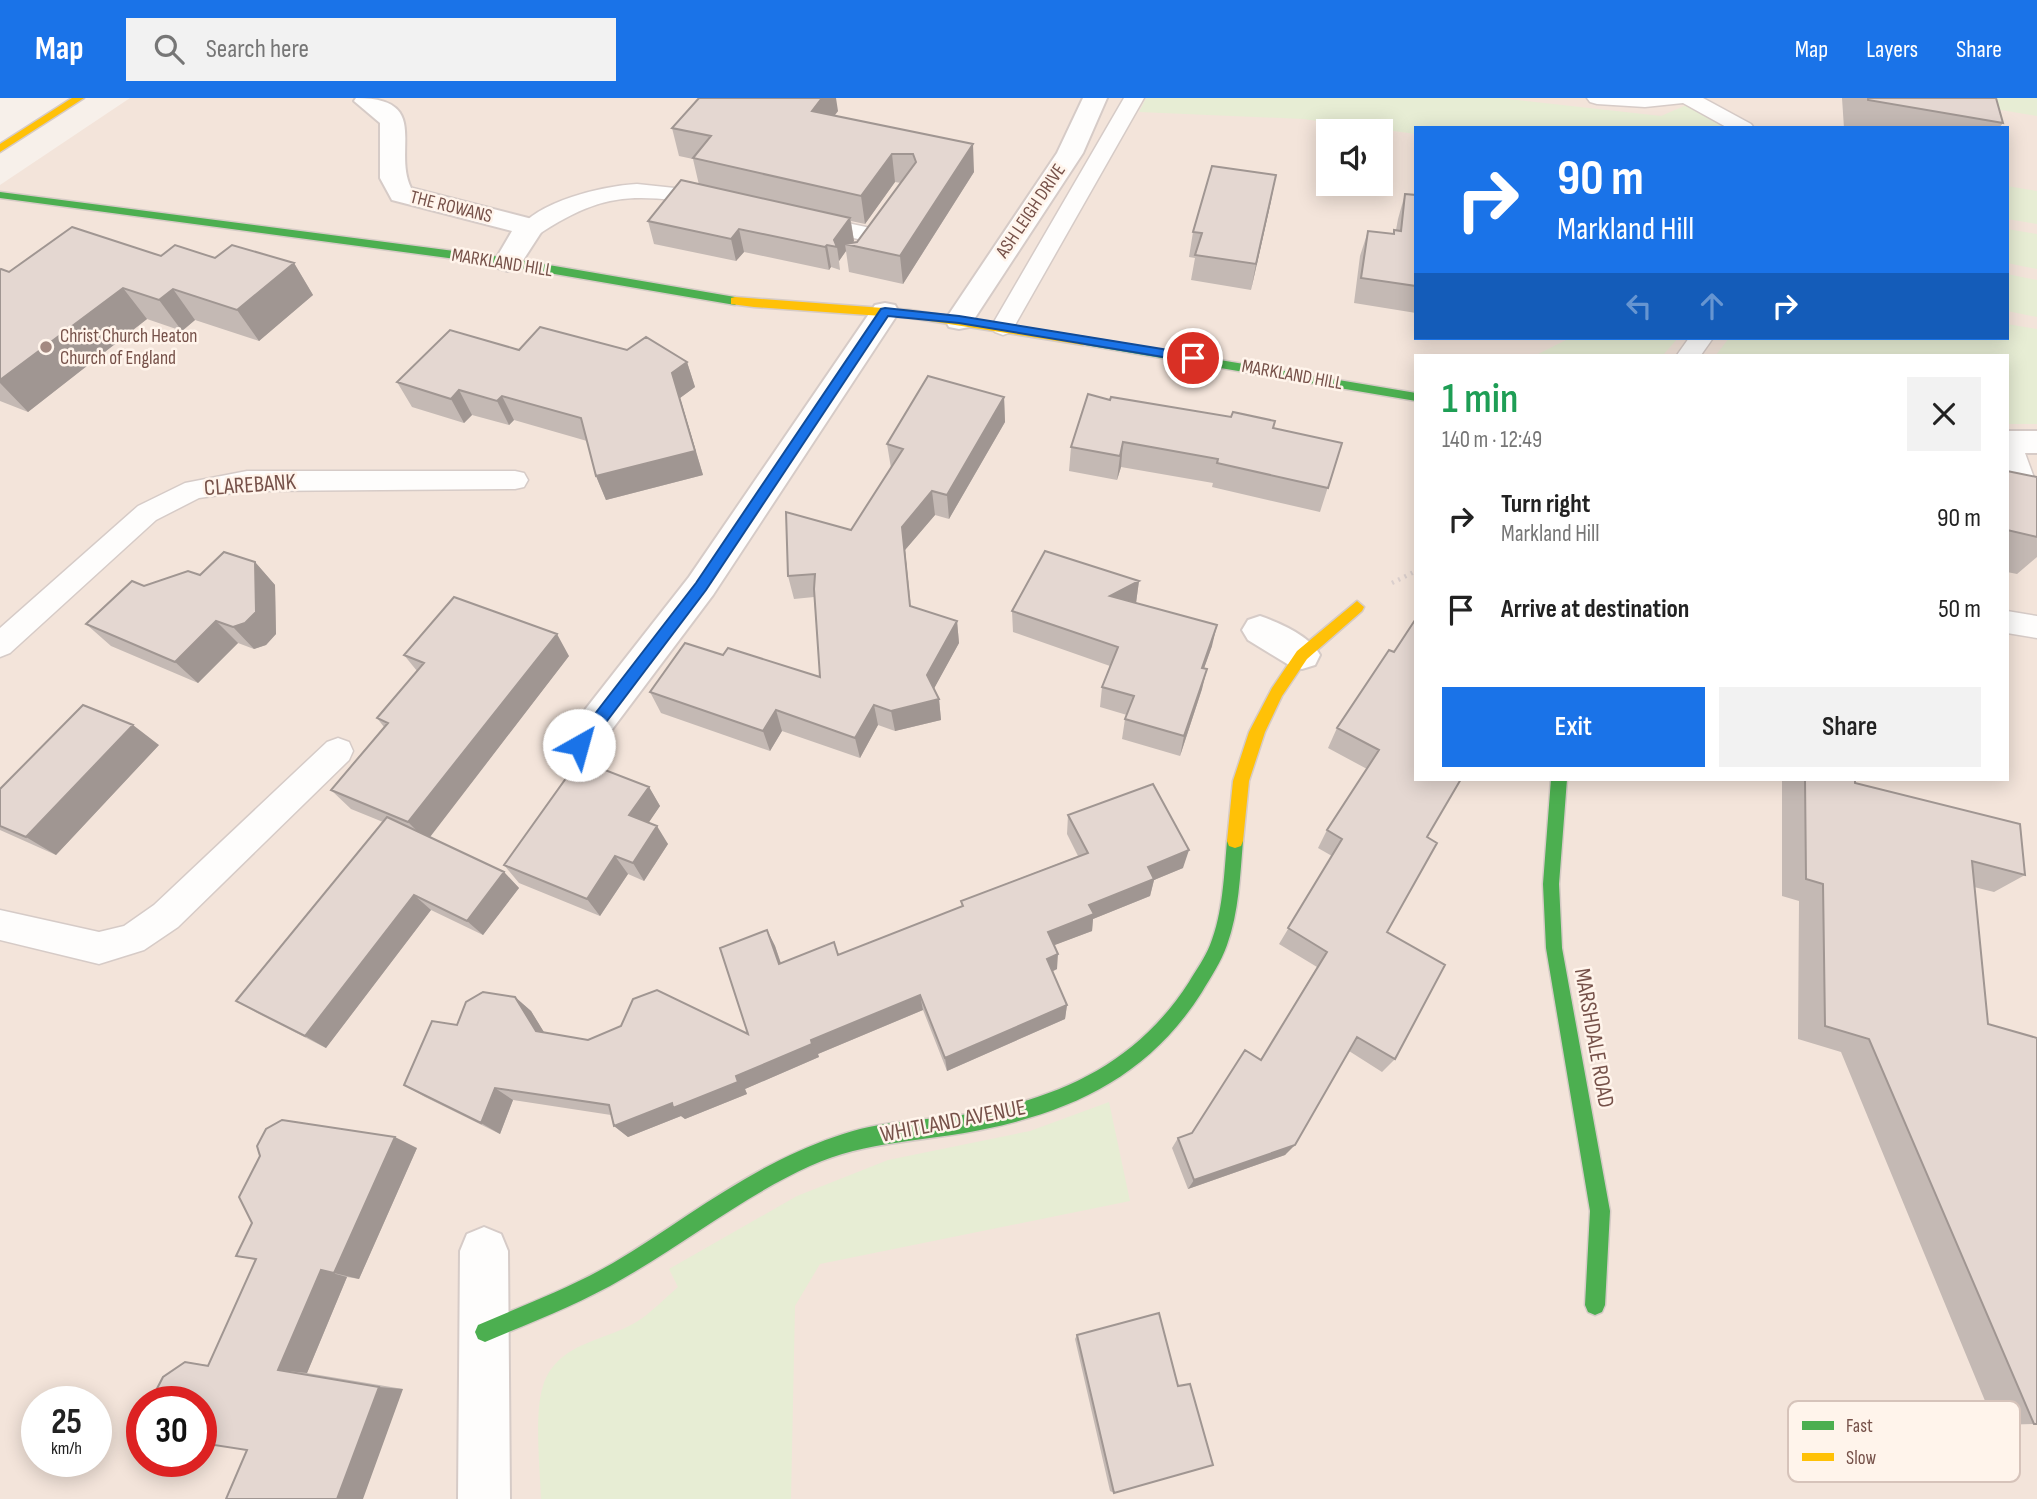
<!DOCTYPE html>
<html lang="en">
<head>
<meta charset="utf-8">
<style>
  body { margin:0; font-family:"Sofia Sans Condensed",sans-serif; background:#f2f2f2; color:#222; height:100vh; display:flex; flex-direction:column; font-size:26px; white-space:nowrap }
  * { box-sizing:border-box; margin:0 }
  p { font-size:23px; color:#767676 }
  .icon { flex:none; width:38px; height:38px; fill:none; stroke:currentColor; stroke-width:2; stroke-linecap:round; stroke-linejoin:round }
  .map { position:relative; flex:1; overflow:hidden }
  .details { position:absolute; left:1414px; top:256px; width:595px; height:427px; display:flex; flex-direction:column; background:#fff; border-radius:0px; box-shadow:0 4px 18px #0003 }
  .details>* { flex:none }
  .top-card { position:absolute; left:1414px; top:28px; width:595px; height:214px; border-radius:0px; box-shadow:0 4px 18px #0003; background:#1a73e8; color:#fff; overflow:hidden }
  .tools { position:absolute; left:1316px; top:21px; display:grid; gap:14px }
  .tools a { display:grid; place-items:center; width:77px; height:77px; border-radius:0px; background:#fff; box-shadow:0 4px 18px #0003; font-size:35px }
  .speed { position:absolute; left:21px; top:1288px; display:flex; gap:14px; font-size:35px; font-weight:700; text-align:center }
  .speed>* { display:grid; place-content:center; width:91px; height:91px; border-radius:50%; background:#fff; box-shadow:0 4px 18px #0003; line-height:1 }
  .speed small { font-size:18px; font-weight:400 }
  .speed .limit { border:10px solid #d22; background:#fff; color:#111 }
  .pin { position:absolute; display:grid; place-items:center; width:60px; height:60px; color:#fff; margin:-30px; border:4px solid #fff; border-radius:50%; box-shadow:0 2px 7px #0007 }
  .me { position:absolute; width:77px; margin:-38px; rotate:38deg; stroke-linejoin:round; filter:drop-shadow(0 0 5px #0008) }
  .turn { display:flex; align-items:center; gap:24px; height:147px; padding:0 28px; font-size:32px }
  .turn .icon { width:91px; height:91px; stroke-width:2.5 }
  .turn b { display:block; font-size:49px; line-height:60px }
  .lanes { display:flex; align-items:center; height:66px; padding:0 28px; background:#0003; justify-content:center; gap:35px; direction:ltr }
  .lanes .off { opacity:.35 }
  .round { display:grid; place-items:center; flex:none; width:74px; height:74px; border-radius:0px; background:#f2f2f2 }
  .headline { display:flex; align-items:center; justify-content:space-between; height:119px; padding:0 28px }
  h1 { font-size:42px; font-weight:600; line-height:52px; color:#1e9e55 }
  .cta { display:flex; gap:14px; margin-top:auto; padding:14px 28px }
  .cta a { flex:1; height:80px; border-radius:0px; background:#1a73e8; color:#fff; font-size:28px; font-weight:600; line-height:80px; text-align:center }
  .cta a+a { background:#f2f2f2; color:#222 }
  ul { padding:0; list-style:none }
  li { display:flex; align-items:center; gap:21px; height:91px; padding:0 28px }
  li div { flex:1 }
  li b { display:block; font-size:26px }
  li em { font-style:normal }
  header { display:flex; align-items:center; gap:42px; box-sizing:border-box; height:98px; padding:0 35px; background:#1a73e8; color:#fff }
  header strong { font-size:33px }
  nav { display:flex; gap:38px; margin-inline-start:auto; font-size:24px }
  .search { width:490px; height:63px; background:#f2f2f2; display:flex; align-items:center; gap:18px; box-sizing:border-box; padding:0 24px; border-radius:0px; color:#767676; font-size:26px }
  .map>svg:first-child { display:block }
  .residential { fill:#f3e4da; fill-rule:evenodd }
  .green { fill:#e7edd4 }
  .lines { fill:none; stroke-linecap:round; stroke-linejoin:round }
  .lane-casing { stroke:#d6cbc7; stroke-width:3 }
  .street-casing { stroke:#d6cbc7; stroke-width:4 }
  .fast-casing { stroke:#d6cbc6; stroke-width:3 }
  .slow-casing { stroke:#d6cbc6; stroke-width:3 }
  .path { stroke:#dacfcd; stroke-width:4.5; stroke-dasharray:2 5; stroke-linecap:butt }
  .lane { fill:#fefdfc; fill-rule:evenodd }
  .street { fill:#fefdfc; fill-rule:evenodd }
  .fast { fill:#4caf50; fill-rule:evenodd }
  .slow { fill:#ffc107; fill-rule:evenodd }
  .wall { fill:#c4b9b4; fill-rule:evenodd }
  .shaded-wall { fill:#a09692 }
  .building { fill:#e4d7d1; stroke:#a09692; stroke-width:2 }
  .route { fill:#1a73e8; stroke:#114b97; stroke-width:2 }
  .poi-dot { fill:#a38981; stroke:#fff4eb; stroke-width:2.5 }
  .labels { text-anchor:middle; dominant-baseline:central; stroke-width:5; stroke-linejoin:round; paint-order:stroke }
  .far-street-label { font-size:19px; fill:#765149; stroke:#fff4eb }
  .far-poi-label { font-size:19px; fill:#765149; stroke:#fff4eb; text-anchor:start }
  .street-label { font-size:23px; fill:#765149; stroke:#fff4eb }
  .key { fill:#fff4eb; stroke:#d6c3ba; stroke-width:2 }
  .key-label { font-size:19px; fill:#765149 }
</style>
</head>
<body>
<header>
<strong>Map</strong>
<div class="search"><svg class="icon" aria-label="search" viewBox="0 0 24 24"><circle cx="10" cy="10" r="6"/><path d="M15 15l6 6"/></svg>Search here</div>
<nav><a>Map</a><a>Layers</a><a>Share</a></nav>
</header>
<div class="map">
<svg width="2037" height="1401" viewBox="0 0 2037 1401">
  <rect width="100%" height="100%" fill="#f7f0ea"/>
  <path class="residential" d="M130,0H2037V1401H0V87ZM1416,30H2007V240H1416ZM1328,33H1381V86H1328ZM1416,257H2007V681H1416ZM37,1304H96V1363H37ZM142,1304H201V1363H142Z"/>
  <path class="green" d="M1146,0H1500L1661,18L1691,5L1732,30H1416V36L1303,21L1139,14Z
    M1945,0H2037V18L1946,3Z
    M2007,88L2037,93V126L2007,121Z
    M2007,131L2037,136V171L2007,165Z
    M2007,176L2037,182V219L2007,213Z
    M2007,226L2037,231V326H2007V257H1716L1729,240H2007Z
    M1570,240H1678L1663,257H1536Z
    M1109,1004L1130,1103L820,1166L795,1208L791,1401H541C540,1371 534,1315 543,1288C558,1242 608,1244 641,1221C654,1212 666,1199 678,1189L669,1171L797,1098L888,1062L1030,1033Z"/>
  <g class="lines">
    <defs>
      <path id="lane" d="M1124,0H1144L1011,234L1003,237L995,234L991,229Z
        M1587,0H1703L1751,26L1754,30H1728L1683,5L1645,9L1597,6L1590,4Z
        M637,86L712,94L720,96L723,101L720,106L712,108C635,95 603,93 536,138H520L517,133C537,103 603,88 637,86Z
        M810,117L880,132L883,137L880,142L872,144L802,129L799,124L802,119Z
        M1689,240H1713L1701,257H1677Z
        M2008,335L2017,338L2021,344L2037,388V444L2027,441L2023,434L2007,378Z
        M247,373H515L524,375L528,382L524,389L515,391L247,393L199,400L156,422L10,555L0,559V530L138,408L185,385Z
        M2007,513L2037,518V540L2007,535Z
        M338,640L349,644L353,653L349,662L178,829L144,852L99,866L0,842V812L99,834L124,828L154,807L327,644Z"/>
      <path id="street" d="M356,0C432,0 392,51 411,90L532,121L542,133L518,170L508,173L498,170L494,164L512,133L392,102L380,80V25L354,3Z
        M1083,0H1107L1083,55L969,229L959,231L949,229L945,222L1057,55Z
        M885,205L895,207L899,214L713,497L592,658L579,663L566,658L560,647L566,636L689,479L875,207Z
        M2007,333H2037V355H2007Z
        M1260,518C1280,525 1310,538 1320,557L1315,567L1302,571L1289,567L1248,542L1242,532L1248,522Z
        M484,1129L501,1136L508,1153L510,1401H458L460,1153L467,1136Z"/>
      <path id="fast" d="M0,94L508,160L735,199L741,203L735,207L508,168L0,100Z
        M1083,239L1416,295V303L1079,246V240Z
        M1551,681H1567L1559,786L1562,850L1610,1113L1605,1207L1602,1214L1595,1217L1588,1214L1585,1207L1590,1113L1546,850L1543,786Z
        M1235,736L1241,738L1243,743C1240,778 1239,814 1227,847C1221,864 1211,879 1202,894C1151,975 1077,1012 985,1031C926,1044 867,1042 810,1068C744,1098 687,1144 624,1180C580,1206 532,1224 485,1244L478,1241L475,1234L478,1227C524,1207 570,1190 613,1165C675,1128 733,1082 799,1053C822,1043 845,1034 869,1029C907,1021 946,1021 985,1013C1071,995 1140,960 1189,884C1196,872 1205,860 1210,847C1223,815 1224,777 1227,743L1229,738Z"/>
      <path id="slow" d="M72,0H84L0,54V46Z
        M735,199L910,212L1083,239L1089,243L1083,247L910,220L754,209L731,206V200Z
        M1357,503L1364,509L1362,513L1307,561L1282,598L1265,634L1249,683L1243,743L1241,748L1235,750L1229,748L1227,743L1233,683L1249,634L1272,590L1297,553Z"/>
    </defs>
    <use href="#lane" class="lane-casing"/>
    <use href="#street" class="street-casing"/>
    <use href="#fast" class="fast-casing"/>
    <use href="#slow" class="slow-casing"/>
    <path class="path" d="M1392,485L1416,473"/>
    <use href="#lane" class="lane"/>
    <use href="#street" class="street"/>
    <use href="#fast" class="fast"/>
    <use href="#slow" class="slow"/>
  </g>
  <path class="wall" d="M1842,0H1996L2003,25L1999,30H1844Z
    M838,13L835,17L974,74L903,186L849,174L846,153L839,163L840,172L831,169L829,172L744,154L736,163L654,146L648,123L699,87L693,61L679,58L672,30ZM895,84L901,85L857,144L852,145L854,143L851,123L865,126Z
    M1405,96L1416,97V215L1354,205L1360,158L1368,133L1393,136L1394,132H1396L1398,121Z
    M1271,103L1251,192L1191,182L1195,160L1189,159L1193,134Z
    M215,160L294,165L313,197L259,243L195,222L182,233L147,221L28,314L0,303V172L9,174Z
    M519,252H627L687,264L695,289L680,300L703,377L606,402L596,378L587,343L514,322L509,327L472,317L464,325L412,309L397,284Z
    M1004,299L1005,324L949,421L935,417L905,452L910,508L957,523L959,545L934,590L939,601L941,622L895,633L878,627L860,660L782,633L770,653L661,615L650,594L723,557L820,579L814,499L794,501L788,478L851,432L891,370L887,346Z
    M1110,302L1273,330L1342,345L1320,414L1212,389L1213,385L1121,369L1117,382L1069,373L1071,349Z
    M2007,373L2037,379V459L2017,476L2007,474Z
    M255,464L275,487L276,536L266,547L254,551L238,545L198,585L111,548L86,526L144,488L200,477Z
    M1139,483L1136,505L1212,548L1204,570L1202,591L1180,658L1122,641L1125,621L1127,617L1100,609L1102,589L1110,568L1013,534L1012,513Z
    M1389,552L1427,739L1387,834L1395,961L1382,974L1349,953L1285,1057L1188,1091L1172,1050L1178,1040L1192,1035L1261,962L1317,869L1279,846L1332,758L1318,750L1327,732L1367,671L1328,650L1337,630Z
    M404,557L569,558L429,739L504,774L519,790L483,837L431,812L326,950L259,916L236,903L383,724L351,711L331,692L384,629L377,620L417,573Z
    M159,647L56,757L0,732V691Z
    M1782,681H1855V685L2025,777L1994,794L1974,789L1988,926L2037,1326L1995,1327L1841,954L1798,941L1799,803L1782,798Z
    M649,689L660,708L648,725L668,746L644,783L628,776L600,818L519,785L504,767Z
    M1068,717L1183,770L1154,782L1150,798L1093,821L1092,833L1054,847L1057,871L1052,874L1067,907L1065,921L947,973L923,912L818,956L819,959L745,991L747,996L685,1021L681,1018L628,1039L614,1028L611,1017L513,1002L500,1036L425,999L404,987L457,927L515,899L531,913L544,935L588,942L748,936L767,832L775,848L781,865L838,857L962,808L961,803L1078,758L1067,736Z
    M417,1050L359,1181L347,1179L307,1275L403,1291L247,1352L185,1264L208,1267L256,1162L236,1158Z
    M1077,1237L1114,1395L1110,1393L1075,1241Z"/>
  <path class="shaded-wall" d="M822,0H836L838,13L816,41L812,13Z
    M973,46L974,74L903,186L900,158Z
    M892,56L895,84L865,126L861,98Z
    M1276,77L1271,103L1251,192L1256,166Z
    M850,120L854,143L851,147L845,146L846,153L839,163L837,149L834,142Z
    M739,131L744,154L736,163L731,141Z
    M827,147L831,169L829,172L825,149Z
    M294,165L313,197L259,243L237,212Z
    M123,190L147,221L28,314L0,285V282Z
    M173,191L195,222L182,233L159,202Z
    M687,264L695,289L680,300L703,377L606,402L596,378L672,275Z
    M459,292L472,317L464,325L451,301Z
    M502,298L514,322L509,327L497,303Z
    M1004,299L1005,324L949,421L947,397Z
    M1123,344L1121,369L1117,382L1120,358Z
    M932,393L935,417L905,452L913,530L902,429Z
    M255,464L275,487L276,536L266,547L254,551L233,529Z
    M1139,483L1136,505L1110,498Z
    M216,523L238,545L198,585L175,564Z
    M957,523L959,545L930,598L927,577Z
    M1217,527L1212,548L1197,590L1202,570Z
    M557,536L569,558L427,743L408,724Z
    M1207,571L1202,591L1180,658L1184,638Z
    M939,601L941,622L895,633L891,613Z
    M874,607L878,627L860,660L855,640Z
    M776,612L782,633L770,653L763,633Z
    M133,627L159,647L56,757L26,739Z
    M649,689L660,708L641,736L629,717Z
    M657,728L668,746L644,783L633,765Z
    M1189,752L1183,770L1154,782L1150,798L1093,821L1092,833L1047,850L1048,834L1148,769Z
    M615,758L628,776L600,818L587,801Z
    M504,774L519,790L483,837L467,823Z
    M414,797L431,812L326,950L305,938Z
    M767,832L775,848L786,881L779,866Z
    M1058,856L1057,871L1046,876L1047,861Z
    M920,897L923,912L818,956L819,959L745,991L747,996L685,1021L681,1018L628,1039L614,1028L736,978L811,942Z
    M515,899L531,913L552,947L536,933Z
    M1067,907L1065,921L947,973L945,960Z
    M495,990L513,1002L500,1036L481,1025Z
    M395,1039L417,1050L359,1181L334,1175Z
    M1295,1047L1285,1057L1188,1091L1194,1082Z
    M321,1172L347,1179L307,1275L278,1272Z
    M379,1289L403,1291L363,1401H337Z"/>
  <path class="building" d="M699,0H822L812,13L973,46L900,158L845,146L857,144L916,64L913,56H892L861,98L693,60L711,38L672,30Z
    M1868,0H1996L2003,25L1868,2Z
    M1212,68L1276,77L1256,166L1195,157L1202,135L1193,134Z
    M681,82L850,120L834,142L837,149L827,147L825,149L739,131L731,141L648,123Z
    M1405,96L1416,97V188L1361,180L1368,133L1394,136V132L1401,133Z
    M72,129L161,158L175,147L215,160L232,147L294,165L237,212L173,191L159,202L123,190L0,282V172L1,171L9,174Z
    M540,229L627,252L646,239L687,264L672,275L695,353L596,378L581,320L502,298L497,303L459,292L451,301L397,284L450,232L519,252Z
    M928,278L1004,299L947,397L932,393L902,429L910,508L957,523L927,577L939,601L891,613L874,607L855,640L776,612L763,633L650,594L685,545L723,557L728,550L820,579L814,491L815,476L788,478L786,414L851,432L903,351L887,346Z
    M1088,296L1110,302L1111,299L1231,319L1233,314L1275,323L1273,330L1342,345L1328,390L1217,365L1218,361L1123,344L1120,358L1071,349Z
    M2007,373L2037,379V439L2007,432Z
    M1045,453L1139,483L1110,498L1217,527L1202,570L1207,571L1184,638L1125,621L1134,598L1102,589L1118,549L1012,513Z
    M224,454L255,464L256,514L245,525L233,529L216,523L175,564L86,526L132,483L144,488L188,473L200,477Z
    M454,499L557,536L408,724L331,692L388,625L377,620L424,565L404,557Z
    M1415,522L1416,523V681H1461L1427,739L1437,745L1387,834L1445,867L1395,961L1357,939L1295,1047L1194,1082L1178,1040L1192,1035L1245,952L1261,962L1327,854L1288,830L1342,741L1327,732L1379,652L1337,630L1389,552L1394,554Z
    M83,607L133,627L26,739L0,728V691Z
    M579,662L649,689L629,717L657,728L633,765L615,758L587,801L504,767Z
    M1805,681H1855V685L2020,726L2025,777L1972,763L1988,926L2037,940V1326H2034L1869,941L1825,928L1823,786L1806,781Z
    M1153,686L1189,752L1148,769L1154,781L1089,807L1094,816L1048,834L1058,856L1047,861L1067,907L945,960L920,897L811,942L812,946L736,978L738,984L673,1010L672,1005L614,1028L609,1007L495,990L481,1025L404,987L432,923L457,927L466,904L483,894L515,899L536,933L588,942L621,928L633,901L657,892L748,936L720,850L767,832L779,866L834,844L838,857L963,808L961,803L1088,755L1068,717Z
    M387,719L504,774L467,823L414,797L305,938L236,903Z
    M282,1022L395,1039L334,1175L321,1172L278,1272L379,1289L337,1401H226L247,1352L201,1345V1304H150L163,1279L185,1264L208,1268L256,1161L236,1158L252,1125L239,1099L260,1058L257,1048L266,1031Z
    M1159,1215L1178,1288L1190,1286L1213,1367L1114,1395L1077,1237Z"/>
  <path class="route" d="M885,210L959,218L1193,256L1199,260L1193,264L959,225L888,218L706,492L585,652H574L571,647L574,643L696,485L881,211Z"/>
  <circle class="poi-dot" cx="46" cy="249" r="7"/>
  <g class="labels">
    <g class="far-street-label">
      <text transform="translate(451 109) rotate(14)">THE ROWANS</text>
      <text transform="translate(1031 113) rotate(-56)">ASH LEIGH DRIVE</text>
      <text transform="translate(502 165) rotate(9)">MARKLAND HILL</text>
      <text transform="translate(1292 277) rotate(10)">MARKLAND HILL</text>
    </g>
    <g class="far-poi-label">
      <text x="60" y="238">Christ Church Heaton<tspan x="60" dy="22">Church of England</tspan></text>
    </g>
    <g class="street-label">
      <text transform="translate(250 387) rotate(-4)">CLAREBANK</text>
      <text transform="translate(1594 940) rotate(80)">MARSHDALE ROAD</text>
      <text transform="translate(953 1023) rotate(-11)">WHITLAND AVENUE</text>
    </g>
  </g>
  <rect x="1788" y="1303" width="232" height="81" rx="10" class="key"/>
  <rect x="1802" y="1323" width="32" height="9" fill="#4caf50"/>
  <rect x="1802" y="1355" width="32" height="8" fill="#ffc107"/>
  <g class="key-label">
    <text x="1846" y="1334">Fast</text>
    <text x="1846" y="1366">Slow</text>
  </g>
</svg>
<div class="tools">
<a><svg class="icon" aria-label="sound" viewBox="0 0 24 24"><path d="M4 9h4l5-4v14l-5-4H4zM17 9q2 3 0 6"/></svg></a>
</div>
<div class="speed"><div>25<small>km/h</small></div><div class="limit">30</div></div>
<div class="pin" style="left:1193px;top:260px;background:#d93025"><svg class="icon" aria-label="arrive" viewBox="0 0 24 24"><path d="M6 21V4h12l-3 4 3 4H6"/></svg></div>
<svg class="me" style="left:579px;top:647px" viewBox="-20 -20 40 40"><circle r="19" fill="#fff"/><path d="M0-13L10 11 0 6-10 11z" fill="#1a73e8"/></svg>
<div class="top-card">
<div class="turn"><svg class="icon" aria-label="right" viewBox="0 0 24 24"><path d="M7 20v-9h11M14 6l5 5-5 5"/></svg><div><b>90 m</b>Markland Hill</div></div>
<div class="lanes"><svg class="icon off" aria-label="left" viewBox="0 0 24 24"><path d="M17 20v-9H6M10 6l-5 5 5 5"/></svg><svg class="icon off" aria-label="ahead" viewBox="0 0 24 24"><path d="M12 20V5M6 11l6-6 6 6"/></svg><svg class="icon" aria-label="right" viewBox="0 0 24 24"><path d="M7 20v-9h11M14 6l5 5-5 5"/></svg></div>
</div>
<section class="details">
<div class="headline"><div><h1>1 min</h1><p>140 m · 12:49</p></div><a class="round"><svg class="icon" aria-label="close" viewBox="0 0 24 24"><path d="M6 6l12 12M18 6L6 18"/></svg></a></div>
<ul>
<li><svg class="icon" aria-label="right" viewBox="0 0 24 24"><path d="M7 20v-9h11M14 6l5 5-5 5"/></svg><div><b>Turn right</b><p>Markland Hill</p></div><em>90 m</em></li>
<li><svg class="icon" aria-label="arrive" viewBox="0 0 24 24"><path d="M6 21V4h12l-3 4 3 4H6"/></svg><div><b>Arrive at destination</b></div><em>50 m</em></li>
</ul>
<div class="cta"><a>Exit</a><a>Share</a></div>
</section>
</div>
</body>
</html>
